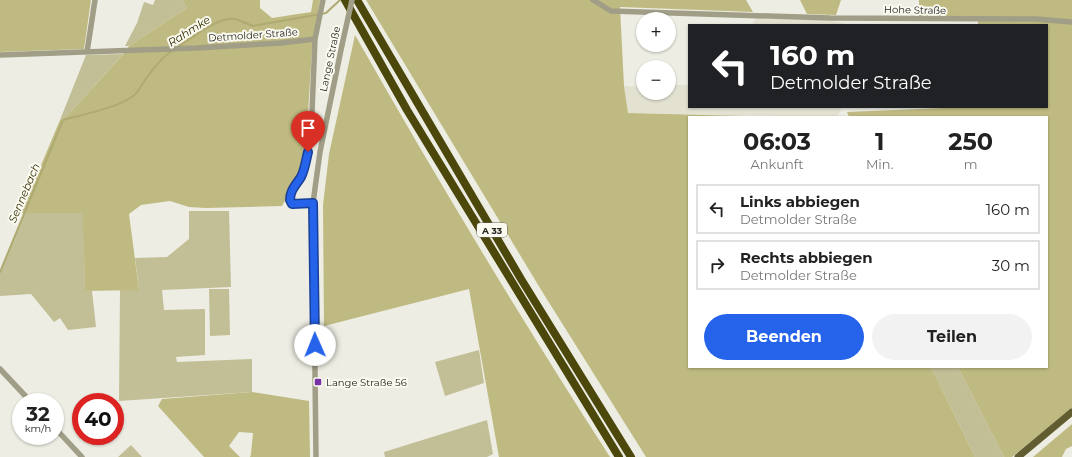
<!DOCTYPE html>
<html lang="de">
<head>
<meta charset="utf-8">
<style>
  body { margin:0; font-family:Montserrat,sans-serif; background:#f2f2f2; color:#222; height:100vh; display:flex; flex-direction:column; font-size:15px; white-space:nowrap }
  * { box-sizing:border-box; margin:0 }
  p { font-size:13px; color:#767676 }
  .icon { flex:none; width:22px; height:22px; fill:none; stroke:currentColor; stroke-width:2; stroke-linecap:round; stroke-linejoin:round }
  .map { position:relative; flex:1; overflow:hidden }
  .side { position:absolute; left:688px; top:116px; width:360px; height:252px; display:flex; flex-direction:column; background:#fff; border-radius:0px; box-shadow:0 1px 3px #0004 }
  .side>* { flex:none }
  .hud { position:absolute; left:688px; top:24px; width:360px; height:84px; border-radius:0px; box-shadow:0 1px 3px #0004; background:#202124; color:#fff; overflow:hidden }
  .buttons { position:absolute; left:636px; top:12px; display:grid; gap:8px }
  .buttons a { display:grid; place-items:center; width:40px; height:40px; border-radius:50%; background:#fff; box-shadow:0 1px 3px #0004; font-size:20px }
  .speed { position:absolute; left:12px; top:393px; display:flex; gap:8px; font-size:20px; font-weight:700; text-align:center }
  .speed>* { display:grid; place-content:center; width:52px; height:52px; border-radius:50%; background:#fff; box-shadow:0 1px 3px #0004; line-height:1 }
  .speed small { font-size:10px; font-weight:400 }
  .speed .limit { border:6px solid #d22; background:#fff; color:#111 }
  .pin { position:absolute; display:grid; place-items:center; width:34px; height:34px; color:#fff; margin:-41px -17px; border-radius:50% 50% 50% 0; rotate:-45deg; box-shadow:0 0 4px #0007 }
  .pin .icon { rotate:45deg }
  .me { position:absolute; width:44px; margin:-22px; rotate:359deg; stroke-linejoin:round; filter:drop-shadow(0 0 3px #0008) }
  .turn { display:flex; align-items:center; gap:14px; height:84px; padding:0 16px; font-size:18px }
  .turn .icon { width:52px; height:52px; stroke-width:2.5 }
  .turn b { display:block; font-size:28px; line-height:34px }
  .eta { display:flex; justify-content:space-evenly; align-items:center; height:68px; text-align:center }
  .eta b { font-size:24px; font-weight:700; line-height:28px }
  .cta { display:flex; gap:8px; margin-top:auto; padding:8px 16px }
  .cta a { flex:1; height:46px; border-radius:24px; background:#2563eb; color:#fff; font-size:16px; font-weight:700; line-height:46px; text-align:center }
  .cta a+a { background:#f2f2f2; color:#222 }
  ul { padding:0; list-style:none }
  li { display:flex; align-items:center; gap:12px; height:50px; margin:0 8px 6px; padding:0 8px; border:2px solid #e0e0e0; border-radius:0px }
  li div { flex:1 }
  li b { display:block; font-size:15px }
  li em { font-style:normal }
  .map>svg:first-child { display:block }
  .built { fill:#e3e2d1 }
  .green { fill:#c2be95 }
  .forest { fill:#bfba81 }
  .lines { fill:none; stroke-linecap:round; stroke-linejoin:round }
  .stream { stroke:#afaa71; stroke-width:2 }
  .minor { stroke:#a09e86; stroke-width:5.5 }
  .major { stroke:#625d30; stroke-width:7 }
  .highway { stroke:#4c470a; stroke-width:8 }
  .minor-bridge { stroke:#a09e86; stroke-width:5.5 }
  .route-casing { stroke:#184099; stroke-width:10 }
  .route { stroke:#2563eb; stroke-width:7 }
  .poi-dot { fill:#7632a6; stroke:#fbfaf0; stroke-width:1.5 }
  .labels { text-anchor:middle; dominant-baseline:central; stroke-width:4; stroke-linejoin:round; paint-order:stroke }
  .shield { fill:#fbfaf0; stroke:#65655f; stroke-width:1 }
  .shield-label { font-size:9px; font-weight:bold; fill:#252521 }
  .street-label { font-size:10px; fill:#252521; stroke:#fbfaf0 }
  .poi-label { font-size:10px; fill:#252521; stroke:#fbfaf0; text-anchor:start }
  .water-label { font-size:11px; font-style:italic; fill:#322d00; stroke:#fbfaf0 }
</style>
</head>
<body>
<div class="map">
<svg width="1072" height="457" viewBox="0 0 1072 457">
  <rect width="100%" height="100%" fill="#edede3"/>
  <path class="built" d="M756,18L826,20L843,23V25H752Z
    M669,85H689V107H841V110L837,117L628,113L624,86L643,87V93H669Z"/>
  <path class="green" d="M155,0H182L187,8L129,46H125L137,23L144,2L153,5Z
    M123,54L68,115L60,120L86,55Z
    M189,211H229L231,287L162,290L164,310L205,309V355L176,357L177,362L252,359V392L119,401L120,290H139L135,258L167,257L189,239Z
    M25,213H84L85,291H92L96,327L68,330L60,318L54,322L31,294L0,296V273Z
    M209,289H229L230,335L210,336Z
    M479,350L484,383L445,396L435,362Z
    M931,367H958L1004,457H975Z
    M487,420L493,454L487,457H385L384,452Z
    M131,445L142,457H118Z"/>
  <path class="forest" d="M0,0H91L84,49L0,52Z
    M182,0H260V8L272,18L311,12L313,0H320L312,49L305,163L282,206L206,208L189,207L170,201L141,205L129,214L139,290L85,291L83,213H21L60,120L68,115L125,52L129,46L187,8Z
    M366,0H746L753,12L620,7L624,86L628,113L779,117H689V367H931L975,457H646L543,293Z
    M800,0H841L836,15L807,14Z
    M919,0H1072V408L1012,457H1004L958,367H1047V117H849L847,112L968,107H1047V25H978V19L919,18Z
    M355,35C436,178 521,319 610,457H499L469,289L324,326L323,205L329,154Z
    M252,392L309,401L310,457H250L251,454L253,433L239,432L229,446L240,457H204L158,406L162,399Z
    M1072,424V446L1066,449L1062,457H1033Z"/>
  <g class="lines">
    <path class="stream" d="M179,46C192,38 219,16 235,19C240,20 247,24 253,26L326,13L340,0
      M0,272L63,120C81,115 128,106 138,91C145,79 160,58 172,51"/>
    <path class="minor" d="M593,0L611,11L830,18L1036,19L1072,22
      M315,39L323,0
      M87,52L95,0
      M0,55L196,48L281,43L315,39L311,137L305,166L301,177L293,188L290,200L292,204L313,203
      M0,369L31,402
      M55,428L82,457
      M316,457L313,203L320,152L342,45"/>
    <path class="major" d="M1018,457L1072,412"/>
    <path class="highway" d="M345,0L407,110L619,457
      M357,0L521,279L631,457"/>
    <path class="minor-bridge" d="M342,45L352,0"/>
  </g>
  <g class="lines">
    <defs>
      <path id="route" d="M308,152C306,160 305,169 301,177C296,185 290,190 290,200L292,204L313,203L315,345"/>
    </defs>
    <use href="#route" class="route-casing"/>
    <use href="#route" class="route"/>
  </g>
  <rect class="poi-dot" x="314" y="378" width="8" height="8" rx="2"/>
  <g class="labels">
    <rect class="shield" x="477" y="223" width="30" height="14" rx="3"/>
    <g class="shield-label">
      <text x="492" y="230">A 33</text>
    </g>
    <g class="street-label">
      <text transform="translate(915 10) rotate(1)">Hohe Straße</text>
      <text transform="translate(253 35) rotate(-4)">Detmolder Straße</text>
      <text transform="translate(330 59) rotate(-78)">Lange Straße</text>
    </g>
    <g class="poi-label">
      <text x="326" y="382">Lange Straße 56</text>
    </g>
    <g class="water-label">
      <text transform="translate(189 31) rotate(-32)">Rahmke</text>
      <text transform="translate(24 193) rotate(-67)">Sennebach</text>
    </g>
  </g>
</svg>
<div class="buttons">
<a>+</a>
<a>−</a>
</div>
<div class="speed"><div>32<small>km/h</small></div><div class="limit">40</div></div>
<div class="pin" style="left:308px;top:152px;background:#d93025"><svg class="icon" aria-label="arrive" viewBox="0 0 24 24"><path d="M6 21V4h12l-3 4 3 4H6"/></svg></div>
<svg class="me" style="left:315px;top:345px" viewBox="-20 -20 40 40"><circle r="19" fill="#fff"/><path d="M0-13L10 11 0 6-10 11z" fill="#2563eb"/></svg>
<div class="hud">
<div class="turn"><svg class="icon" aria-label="left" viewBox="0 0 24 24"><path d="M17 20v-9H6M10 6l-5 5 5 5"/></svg><div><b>160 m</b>Detmolder Straße</div></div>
</div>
<section class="side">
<div class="eta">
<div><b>06:03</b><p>Ankunft</p></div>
<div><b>1</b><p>Min.</p></div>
<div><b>250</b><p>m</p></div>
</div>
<ul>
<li><svg class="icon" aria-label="left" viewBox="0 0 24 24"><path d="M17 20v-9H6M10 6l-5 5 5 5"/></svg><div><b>Links abbiegen</b><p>Detmolder Straße</p></div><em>160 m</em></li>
<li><svg class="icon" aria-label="right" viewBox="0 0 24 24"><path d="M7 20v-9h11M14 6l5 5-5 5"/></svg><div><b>Rechts abbiegen</b><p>Detmolder Straße</p></div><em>30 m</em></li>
</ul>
<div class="cta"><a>Beenden</a><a>Teilen</a></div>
</section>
</div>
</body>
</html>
